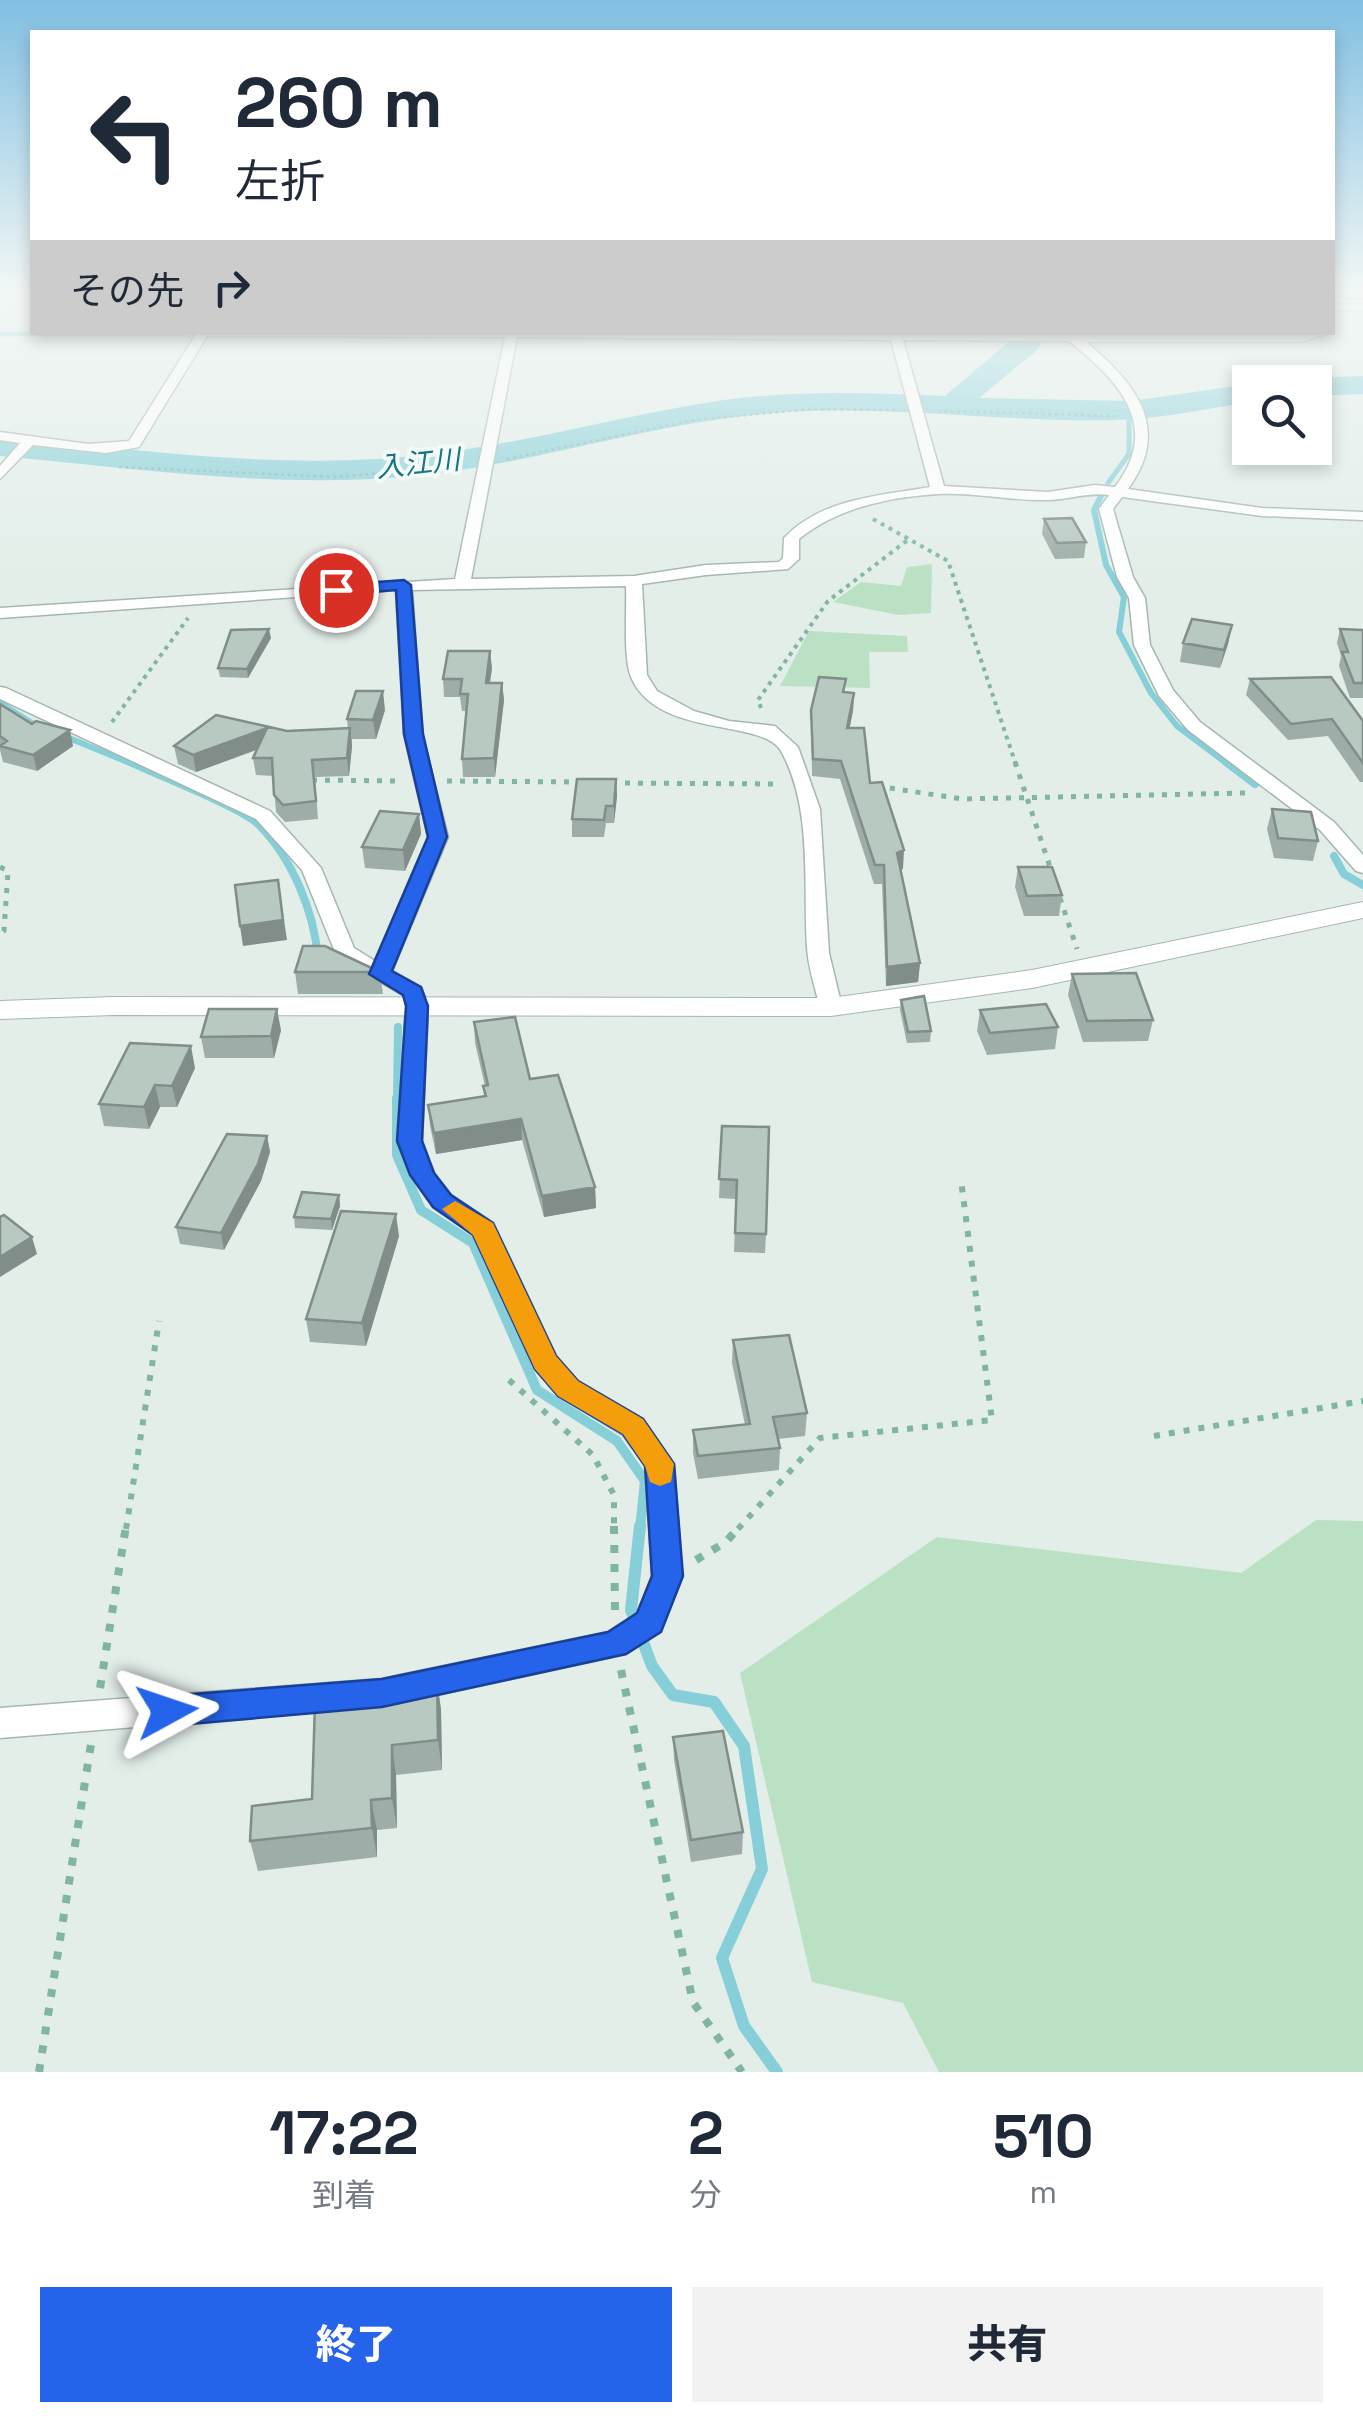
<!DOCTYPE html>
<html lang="ja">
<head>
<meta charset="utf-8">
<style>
  body { margin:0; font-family:"Space Grotesk","Noto Sans JP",sans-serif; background:#f2f2f3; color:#1f2937; height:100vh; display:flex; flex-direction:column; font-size:38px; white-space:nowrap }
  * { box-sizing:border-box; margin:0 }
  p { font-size:32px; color:#747a83 }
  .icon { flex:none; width:55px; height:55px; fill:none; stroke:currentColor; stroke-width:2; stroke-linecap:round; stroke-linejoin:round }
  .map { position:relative; height:2072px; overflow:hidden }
  .details { display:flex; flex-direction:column; background:#fff; flex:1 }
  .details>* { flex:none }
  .top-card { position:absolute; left:30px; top:30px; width:1305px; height:305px; border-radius:0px; box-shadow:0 5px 15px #0003; background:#fff; color:#1f2937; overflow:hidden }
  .tools { position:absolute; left:1232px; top:365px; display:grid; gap:20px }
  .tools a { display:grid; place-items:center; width:100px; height:100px; border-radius:0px; background:#fff; box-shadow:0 5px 15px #0003; font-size:50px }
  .pin { position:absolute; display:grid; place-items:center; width:85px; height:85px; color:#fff; margin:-42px; border:5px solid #fff; border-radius:50%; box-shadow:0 2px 10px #0007 }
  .me { position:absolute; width:110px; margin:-55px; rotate:85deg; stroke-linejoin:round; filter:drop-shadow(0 0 8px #0008) }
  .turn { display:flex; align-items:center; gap:35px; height:210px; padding:0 40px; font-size:45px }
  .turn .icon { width:130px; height:130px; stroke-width:2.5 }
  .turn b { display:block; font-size:70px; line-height:85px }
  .then { display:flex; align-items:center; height:95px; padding:0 40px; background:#0003; gap:20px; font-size:38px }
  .eta { display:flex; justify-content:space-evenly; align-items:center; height:170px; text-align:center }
  .eta b { font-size:60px; font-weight:800; line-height:70px }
  .action { display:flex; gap:20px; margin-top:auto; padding:20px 40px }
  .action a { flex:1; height:115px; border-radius:0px; background:#2563eb; color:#fff; font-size:40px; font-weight:800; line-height:115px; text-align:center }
  .action a+a { background:#f2f2f3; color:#1f2937 }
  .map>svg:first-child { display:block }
  .green { fill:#bae1c3 }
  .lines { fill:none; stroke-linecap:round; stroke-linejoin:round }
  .stream-far4 { stroke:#86cfd8; stroke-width:5 }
  .stream-far3 { stroke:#86cfd8; stroke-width:6 }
  .stream-far2 { stroke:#86cfd8; stroke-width:8 }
  .stream-far1 { stroke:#86cfd8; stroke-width:10 }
  .stream { stroke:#86cfd8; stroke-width:12 }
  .river { fill:#86cfd8; fill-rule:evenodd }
  .minor-casing { stroke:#a5b7b0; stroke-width:3 }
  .tertiary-casing { stroke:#a5b7b0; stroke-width:2 }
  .path-far4 { stroke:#80b5a2; stroke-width:2.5; stroke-dasharray:2.5 4; stroke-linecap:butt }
  .path-far3 { stroke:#80b5a2; stroke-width:4; stroke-dasharray:4 5; stroke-linecap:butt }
  .path-far2 { stroke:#80b5a2; stroke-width:5; stroke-dasharray:5 8; stroke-linecap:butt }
  .path-far1 { stroke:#80b5a2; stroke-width:6; stroke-dasharray:6 9; stroke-linecap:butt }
  .path { stroke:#80b5a2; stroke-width:8; stroke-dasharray:8 11; stroke-linecap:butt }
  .minor { fill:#fff; fill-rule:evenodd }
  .tertiary { fill:#fff; fill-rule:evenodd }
  .wall { fill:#9eada7 }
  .shaded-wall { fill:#818d88 }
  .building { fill:#b8c9c2; stroke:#818d88; stroke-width:2.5 }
  .route { fill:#2563eb; stroke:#184099; stroke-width:2.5 }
  .slow { fill:#f59e0b }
  .labels { text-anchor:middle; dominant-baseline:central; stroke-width:8; stroke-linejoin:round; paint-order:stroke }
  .far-water-label { font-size:28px; font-style:italic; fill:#147684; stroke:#f4faf7 }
</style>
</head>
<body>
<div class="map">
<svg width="1363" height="2072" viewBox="0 0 1363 2072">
  <rect width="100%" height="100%" fill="#e3eee9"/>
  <path class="green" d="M932,564L931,613L898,615L833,602L861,582L901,586L907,567Z
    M809,631L907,636L908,652H869L870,688L780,686Z
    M1316,1520L1363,1521V2072H939L903,2003L812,1982L740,1673L937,1537L1241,1573Z"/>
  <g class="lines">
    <path class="stream-far4" d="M0,334L183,333
      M1108,483L1129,454V420
      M1099,501L1102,495"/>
    <path class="stream-far3" d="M1100,498L1094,510L1106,565L1124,597L1119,632L1151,693L1177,726L1229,765
      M0,703L40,728
      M64,736L135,765"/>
    <path class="stream-far2" d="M130,762C157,775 240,807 258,824C292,858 314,911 318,958
      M1226,762L1255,784
      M1334,856L1344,874L1363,885
      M397,1101L398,1027"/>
    <path class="stream-far1" d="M397,1098V1155L421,1210L473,1243L537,1390L617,1441L645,1481L640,1529"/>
    <path class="stream" d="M640,1526L631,1610L652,1666L673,1695L714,1702L744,1746L762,1869L722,1958L744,2026L777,2072"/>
    <path class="river" d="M1020,332H1049L1035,352L979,398L1132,401L1250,384V402C1205,409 1160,419 1115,420C1001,423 888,404 774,413C648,423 527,467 401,477C267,488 133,468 0,456V436C133,449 268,469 402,457C511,448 616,416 724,400C797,390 871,393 945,396Z
      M1363,376V394L1315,396V382H1303L1315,378Z"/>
    <defs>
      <path id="minor" d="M1332,304H1363V310H1332Z
        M188,332H1074C1127,375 1177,422 1128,489L1262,508L1363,512V520L1262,516L1122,497L1113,509L1133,577L1145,598L1150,645L1173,690L1200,722L1334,822L1363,855V873L1356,871L1320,830L1188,730L1159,696L1134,645L1129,598L1117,577L1099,509L1109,495C1087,492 1068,500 1047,500C1011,501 974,492 938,494C889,497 837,508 799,539V559L788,569L706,575L642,584L647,675L657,691L694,711L729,721L775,726L798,747L820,809L829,953L842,1007L831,1014L820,1007C815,988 808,967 807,947C803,885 813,808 781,751C763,718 657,739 631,677C623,658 627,609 626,586L412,590L422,734L448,837L392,971L421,987L428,1006L422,1141L434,1173L451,1195L493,1223L556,1356L578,1381L643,1419L674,1464L682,1576L661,1631L626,1654L381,1707L0,1738V1708L381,1679L608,1632L638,1613L652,1576L646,1466L623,1435L558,1395L535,1369L474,1234L433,1207L411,1175L398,1141L406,1006L403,995L337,957L302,870L256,819L0,699V687L6,688L270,811L321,868L354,948L375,961L428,837L404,734L396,590L0,618V608L455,579L505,337L207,336L139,447L106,453L33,445L0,479V466L20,443L0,440V432L88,444L129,441L195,336ZM517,337L891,340L930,487C879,496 822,498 784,538L783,558L779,562L706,565L634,576L471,579ZM903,340L1069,341C1119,381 1162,426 1115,487L1095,485L1048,492L944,486Z"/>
      <path id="tertiary" d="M1332,332L1302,342H1072L1064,337L1071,332Z
        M1363,902V918L1032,988L831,1016L113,1015L0,1019V1001L113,997L831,998L1032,970Z"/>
    </defs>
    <use href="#minor" class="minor-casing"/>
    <use href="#tertiary" class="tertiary-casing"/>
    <path class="path-far4" d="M938,411L1117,416
      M507,459L694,420L811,409L897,410
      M119,467L334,477L462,467"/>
    <path class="path-far3" d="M873,519L948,561L1016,765
      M761,708L758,700L828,601L909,539
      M112,722L188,618"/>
    <path class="path-far2" d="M1015,762L1052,873
      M312,780L401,781
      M447,781L581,782
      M612,783L781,784
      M877,786L962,799L1245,793
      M0,867L8,871L4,931L0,935
      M1060,898L1077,949"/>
    <path class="path-far1" d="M509,1380L593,1455L614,1495V1529
      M1154,1436L1363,1401
      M126,1529L159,1321
      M738,1529L820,1438L992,1420L961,1180"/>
    <path class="path" d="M614,1526L615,1610
      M696,1560L726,1542L740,1526
      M621,1670L693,2002L742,2072
      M100,1688L126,1526
      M39,2072L91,1744"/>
    <use href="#minor" class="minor"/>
    <use href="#tertiary" class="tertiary"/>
  </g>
  <path class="wall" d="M1337,292H1363V300H1345Z
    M1044,519L1086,542L1084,558L1055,559L1042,534Z
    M1232,625L1228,644L1220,668L1180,662L1183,643Z
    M1340,629L1363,630V698H1350L1339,666L1341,656L1337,643Z
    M271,638L248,678L220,677L218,668Z
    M492,668L490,683H502L504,700L495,777H463L462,759L466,711H462L460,697H444L443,679Z
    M1250,679L1363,721V782H1360L1328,736L1288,740L1246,695Z
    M845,693H854L853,711L849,728L903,869L900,870L920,963L918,982L886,986L882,884H874L840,779L812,776L811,710Z
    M0,704L32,724L73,746L37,771L3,762L0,750Z
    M385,710L376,739H352V746L349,776L315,777L318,819L285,822L276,812L273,776L256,775L253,758L257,750L196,772L178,764L174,746L287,731L348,729L347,719Z
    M616,779L617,796L614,823H606L604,837H572V819Z
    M1272,809L1318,841L1313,861L1274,858L1267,829Z
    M419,814L421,834L405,871L365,868L362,847Z
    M1018,867L1062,895L1059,916H1024L1015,887Z
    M295,972H380L383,994H298Z
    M1072,974L1153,1020L1148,1041L1083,1042L1068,995Z
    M901,1000L931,1031L930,1042L907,1043L900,1010Z
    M980,1010L1058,1027L1055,1049L987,1055L977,1031Z
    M474,1022L530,1079L595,1187L596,1208L544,1217L522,1140L436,1154L430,1126L428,1105L484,1096L483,1086H485L475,1043Z
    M281,1030L274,1058H205L201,1037Z
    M195,1068L177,1107H160L149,1129L104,1126L99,1104Z
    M722,1126L766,1234L765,1253L734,1252L736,1199L719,1198Z
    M267,1136L270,1152L261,1181L224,1250L180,1244L176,1227Z
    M339,1195L340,1206L332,1230L295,1228L294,1217Z
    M399,1236L366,1346L310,1342L306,1319Z
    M733,1340L807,1413L805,1436L778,1439L780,1448L779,1470L698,1479L693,1453V1430L745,1425L732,1363Z
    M437,1680L441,1710L442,1770L396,1775L397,1828L377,1830V1857L258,1871L250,1841L312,1799L403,1694Z
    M673,1737L743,1832L742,1854L691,1862L674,1760Z"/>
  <path class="shaded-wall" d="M1232,625L1228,644L1220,668L1224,650Z
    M269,629L271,638L248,678L247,669Z
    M490,651L492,668L487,700L486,683Z
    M502,683L504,700L495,777L494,758Z
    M383,691L385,710L376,739L373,720Z
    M854,693L853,711L846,746L847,728Z
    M267,728L269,745L196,772L193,755Z
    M350,728L352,746L349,776L347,758Z
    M70,730L73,746L37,771L33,755Z
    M616,779L617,796L614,823V806Z
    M419,814L421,834L405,871L403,850Z
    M904,850L903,869L895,871L897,853Z
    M278,880L287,940L243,946L240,926Z
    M920,963L918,982L886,986L887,967Z
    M277,1009L281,1030L274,1058L271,1036Z
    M191,1046L195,1068L177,1107L172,1086Z
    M155,1085L160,1107L149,1129L144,1107Z
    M521,1119L522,1140L436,1154L434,1133Z
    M267,1136L270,1152L261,1181L224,1250L221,1233Z
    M595,1187L596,1208L544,1217L542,1196Z
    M339,1195L340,1206L332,1230L331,1219Z
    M396,1214L399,1236L366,1346L362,1323Z
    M32,1237L37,1254L0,1277V1257Z
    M437,1680L441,1710L442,1770L438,1740Z
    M392,1745L396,1775L397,1828L392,1798Z
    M371,1800L377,1830V1857L372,1828Z"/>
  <path class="building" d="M1072,518L1086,542L1057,543L1044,519Z
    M1192,619L1232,625L1224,650L1183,643Z
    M269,629L247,669L218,668L231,630Z
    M1340,629L1363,630V683H1354L1342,652H1348Z
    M448,651H490L486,683H502L494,758L462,759L468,694H460L462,679H443Z
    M819,677L846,679L843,692L854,693L847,728H864L870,783L882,782L904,850L897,853L920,963L887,967L884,865H875L841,761L813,759L811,710Z
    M1331,677L1363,721V763L1332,719L1291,724L1250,679Z
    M356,691H383L373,720L347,719Z
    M0,704L32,724L36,721L70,730L33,755L0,746L7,741L0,736Z
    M216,715L287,731L350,728L347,758L312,760L316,801L283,805L274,795L272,758H253L267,728L193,755L174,746Z
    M577,779H616L614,806H606L604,820L572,819Z
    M1272,809L1311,812L1318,841L1278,838Z
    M380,811L419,814L403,850L362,847Z
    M1018,867H1052L1062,895L1027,896Z
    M278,880L283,920L240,926L235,885Z
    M303,946H325L380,972H295Z
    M1136,973L1153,1020L1087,1021L1072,974Z
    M924,996L931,1031L908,1032L901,1000Z
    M1046,1004L1058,1027L990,1033L980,1010Z
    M209,1009H277L271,1036L201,1037Z
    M515,1017L530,1079L558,1075L595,1187L542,1196L521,1119L434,1133L428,1105L486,1096L483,1086L488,1085L474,1022Z
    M130,1043L191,1046L172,1086L155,1085L144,1107L99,1104Z
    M722,1126L769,1127L766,1234L735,1233L737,1180L719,1179Z
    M227,1134L267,1136L258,1164L221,1233L176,1227Z
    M302,1192L339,1195L331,1219L294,1217Z
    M341,1211L396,1214L362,1323L306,1319Z
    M4,1215L32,1237L0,1257V1217Z
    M789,1335L807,1413L773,1417L780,1448L698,1456L693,1430L750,1424L733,1340Z
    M437,1680L438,1740L392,1745V1798L371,1800L372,1828L250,1841L252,1806L312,1799L315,1703L403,1694V1684Z
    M723,1731L743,1832L691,1840L673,1737Z"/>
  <linearGradient id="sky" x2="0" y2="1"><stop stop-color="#81bfe2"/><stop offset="0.5" stop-color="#f2f7f5"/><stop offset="1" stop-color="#f2f7f5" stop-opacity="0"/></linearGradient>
  <rect width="1363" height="582" fill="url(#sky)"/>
  <path class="route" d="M404,580L411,585L423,734L447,837L392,971L421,987L428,1006L422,1141L434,1173L451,1195L493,1223L556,1356L578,1381L643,1419L674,1464L683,1576L661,1632L626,1654L382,1707L167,1726L155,1721L150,1711L155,1701L167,1696L382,1679L608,1632L637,1613L652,1576L645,1466L623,1434L558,1396L535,1369L473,1235L433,1207L410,1175L397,1141L406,1006L403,995L369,974L428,837L404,734L396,590L336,595L328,590L336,585Z"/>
  <path class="slow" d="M455,1201L493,1223L556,1356L578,1381L643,1419L674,1464L671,1482L660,1486L650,1482L645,1466L623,1434L558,1396L535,1369L473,1235L442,1209Z"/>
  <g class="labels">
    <g class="far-water-label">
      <text transform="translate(418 463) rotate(-6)">入江川</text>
    </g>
  </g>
</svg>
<div class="tools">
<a><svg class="icon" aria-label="search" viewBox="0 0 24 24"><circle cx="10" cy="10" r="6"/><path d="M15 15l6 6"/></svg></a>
</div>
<div class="pin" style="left:336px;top:590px;background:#d93025"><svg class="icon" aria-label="arrive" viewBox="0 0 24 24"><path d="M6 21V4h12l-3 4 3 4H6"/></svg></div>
<svg class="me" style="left:167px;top:1711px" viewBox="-20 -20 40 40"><path d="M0-17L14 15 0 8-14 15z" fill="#2563eb" stroke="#fff" stroke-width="4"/></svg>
<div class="top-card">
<div class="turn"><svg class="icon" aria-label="left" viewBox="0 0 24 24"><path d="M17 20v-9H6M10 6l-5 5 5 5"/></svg><div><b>260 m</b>左折</div></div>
<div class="then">その先<svg class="icon" aria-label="right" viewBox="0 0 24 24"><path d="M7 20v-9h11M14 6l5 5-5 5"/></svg></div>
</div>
</div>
<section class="details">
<div class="eta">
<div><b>17:22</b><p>到着</p></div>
<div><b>2</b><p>分</p></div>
<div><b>510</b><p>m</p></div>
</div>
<div class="action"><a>終了</a><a>共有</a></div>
</section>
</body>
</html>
